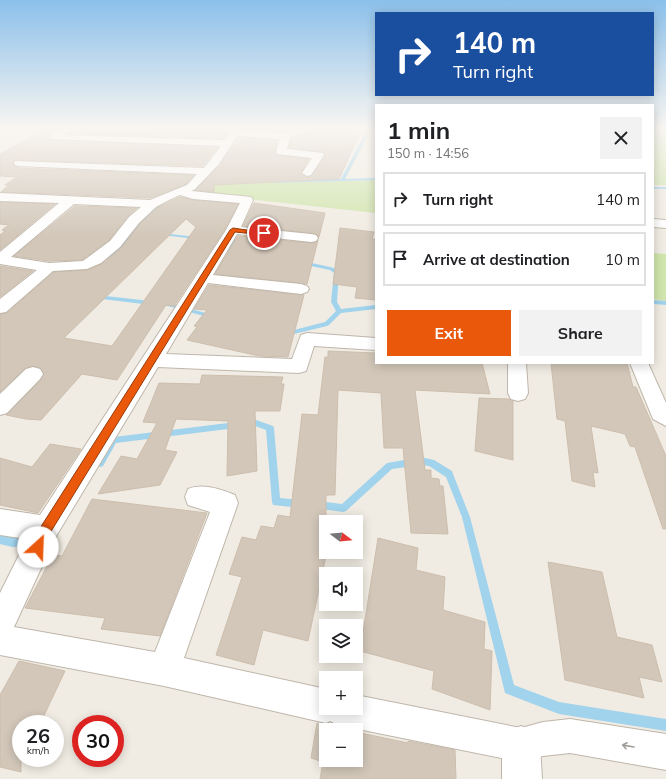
<!DOCTYPE html>
<html lang="en">
<head>
<meta charset="utf-8">
<style>
  body { margin:0; font-family:Mulish,sans-serif; background:#f2f2f2; color:#202124; height:100vh; display:flex; flex-direction:column; font-size:15px; white-space:nowrap }
  * { box-sizing:border-box; margin:0 }
  p { font-size:13px; color:#757577 }
  .icon { flex:none; width:22px; height:22px; fill:none; stroke:currentColor; stroke-width:2; stroke-linecap:round; stroke-linejoin:round }
  .map { position:relative; flex:1; overflow:hidden }
  .side { position:absolute; left:375px; top:104px; width:279px; height:260px; display:flex; flex-direction:column; background:#fff; border-radius:0px; box-shadow:0 2px 10px #0003 }
  .side>* { flex:none }
  .banner { position:absolute; left:375px; top:12px; width:279px; height:84px; border-radius:0px; box-shadow:0 2px 10px #0003; background:#1a4fa0; color:#fff; overflow:hidden }
  .needle { width:26px; rotate:106deg }
  .buttons { position:absolute; left:319px; top:515px; display:grid; gap:8px }
  .buttons a { display:grid; place-items:center; width:44px; height:44px; border-radius:0px; background:#fff; box-shadow:0 2px 10px #0003; font-size:20px }
  .speed { position:absolute; left:12px; top:715px; display:flex; gap:8px; font-size:20px; font-weight:700; text-align:center }
  .speed>* { display:grid; place-content:center; width:52px; height:52px; border-radius:50%; background:#fff; box-shadow:0 2px 10px #0003; line-height:1 }
  .speed small { font-size:10px; font-weight:400 }
  .speed .limit { border:6px solid #d22; background:#fff; color:#111 }
  .pin { position:absolute; display:grid; place-items:center; width:34px; height:34px; color:#fff; margin:-17px; border:2px solid #fff; border-radius:50%; box-shadow:0 1px 4px #0007 }
  .me { position:absolute; width:44px; margin:-22px; rotate:25deg; stroke-linejoin:round; filter:drop-shadow(0 0 3px #0008) }
  .turn { display:flex; align-items:center; gap:14px; height:84px; padding:0 12px; font-size:18px }
  .turn .icon { width:52px; height:52px; stroke-width:2.5 }
  .turn b { display:block; font-size:28px; line-height:34px }
  .round { display:grid; place-items:center; flex:none; width:42px; height:42px; border-radius:0px; background:#f2f2f2 }
  .overview { display:flex; align-items:center; justify-content:space-between; height:68px; padding:0 12px }
  h1 { font-size:24px; font-weight:700; line-height:30px }
  .primary-button { display:flex; gap:8px; margin-top:auto; padding:8px 12px }
  .primary-button a { flex:1; height:46px; border-radius:0px; background:#ea580c; color:#fff; font-size:16px; font-weight:700; line-height:46px; text-align:center }
  .primary-button a+a { background:#f2f2f2; color:#202124 }
  ul { padding:0; list-style:none }
  li { display:flex; align-items:center; gap:12px; height:54px; margin:0 8px 6px; padding:0 4px; border:2px solid #e0e0e0; border-radius:0px }
  li div { flex:1 }
  li b { display:block; font-size:15px }
  li em { font-style:normal }
  .map>svg:first-child { display:block }
  .green { fill:#d0e5ad }
  .lines { fill:none; stroke-linecap:round; stroke-linejoin:round }
  .stream { fill:#a1d3ed; fill-rule:evenodd }
  .building { fill:#d2c7b9; stroke:#cdbead; fill-rule:evenodd }
  .minor-casing { stroke:#bfb6aa; stroke-width:2 }
  .tertiary-casing { stroke:#bfb6aa; stroke-width:2 }
  .minor { fill:#fff; fill-rule:evenodd }
  .tertiary { fill:#fff; fill-rule:evenodd }
  .oneway { stroke:#a19e9a }
  .route { fill:#ea580c; stroke:#983908 }
</style>
</head>
<body>
<div class="map">
<svg width="666" height="779" viewBox="0 0 666 779">
  <rect width="100%" height="100%" fill="#f1ece3"/>
  <path class="green" d="M653,129H666V185H653Z
    M207,179L270,183L376,180V213L192,193Z
    M653,253L666,254V301L653,299Z"/>
  <g class="lines">
    <path class="stream" d="M366,129H370L366,139L345,179L376,178V180L272,183L270,182L272,181L341,179L362,139Z
      M208,173L211,174L198,188L165,202L159,207L146,219L120,252L114,258H110V256L143,217L155,205L162,200L195,186Z
      M653,187H666V189H653Z
      M160,233L197,237L199,238L197,239L162,235H160Z
      M233,239L237,240L232,249V252L238,254L235,256L228,253V249Z
      M303,261L334,268L339,272L337,302L341,309L376,305V309L341,313L329,325L327,326L294,334L285,331L284,330L287,328L294,330L325,322L336,311L331,302L334,273L330,270L301,264L300,263Z
      M96,295L151,301L154,303L151,305L94,298V296Z
      M653,300L666,301V305L653,304Z
      M166,302L213,315L214,316L211,318L164,305V303Z
      M253,419L273,426L274,428L280,498L301,500L304,501L305,504L304,507L301,508L273,505L272,502L266,430L253,425L246,426L243,425L242,423L243,421Z
      M236,422L239,423L240,425L239,427L236,428L116,443L103,466L100,467L97,466L96,463L111,438L114,437Z
      M421,457L434,460L452,471L453,474L470,517L514,685L559,702L666,719V731L559,714L505,693L462,517L446,477L429,466L421,465L392,469L346,511L343,512L314,508L313,505L314,502L317,501L342,504L387,463Z
      M0,534L12,537L34,536L37,538L39,541L37,544L34,546L12,547L0,544Z"/>
  </g>
  <path class="building" d="M46,129H59L50,134L51,140L218,147L203,166L15,160L13,162L14,166L19,168L194,175L186,184L150,198L1,192L9,185H5L17,177L0,176V154Z
    M72,129H231L224,138L68,134Z
    M310,129L359,131L357,133H360L339,179L214,185V192L196,190L220,165L238,138L278,140L275,152L276,155L309,159L301,173L306,177L311,176L325,156L324,152L289,148L291,138L308,132Z
    M180,197L193,200L238,204L225,229L174,306L166,305L117,380L82,374L41,420L26,419L6,415L41,380L44,373L40,368L33,366L26,368L0,392V314L7,313L54,272L87,270L102,264L121,248L140,224L157,208ZM186,219L196,227L112,346L64,338Z
    M0,202L55,204L0,250V235L5,231L2,230L9,225L0,224Z
    M254,203L325,213L319,237L316,234L311,233L243,226Z
    M75,206L137,208L128,216L109,240L82,260L49,261L14,256Z
    M340,228L374,232L372,239H376V300L355,298L357,287L333,284Z
    M238,236L311,243L318,240L307,284L215,274Z
    M0,266L33,271L0,297Z
    M209,285L304,295L288,357L259,356L187,340L197,327L194,326L207,310L194,309Z
    M328,351L376,353V363H482L490,394L415,390L425,470H431V478L439,479L440,486H443L448,534L411,533L403,448H384L381,393L338,390L335,495H326V556L308,641L263,630L254,665L216,655L242,577L229,574L242,537L256,540L261,526L274,528L278,515L290,517L302,414L318,415L325,357H328Z
    M551,363H627L633,387H636L666,456V529H663L635,447L630,446L625,434L591,426L598,473L593,472L595,487L572,481L565,421L557,419Z
    M202,375L283,377L281,384H284L280,411H255L257,471L227,476L228,421L176,419L165,450L177,452L160,485L98,494L121,456L137,459L157,423L143,422L159,383L200,384Z
    M479,398L509,399L513,401V460L475,451Z
    M50,444L81,449L38,513L0,505V458L32,467Z
    M92,499L207,513L160,636L101,629L105,618L25,608L53,555L62,556Z
    M378,538L418,548L416,570L445,577L443,610L485,622L484,649L492,651L490,710L432,689L434,671L360,651Z
    M548,562L602,572L617,637L652,645L662,682L639,677L644,698L565,680Z
    M19,661L65,671L40,724H21V772L0,767V695Z
    M317,723L349,730H326V760H356V732L408,743V741L455,750L456,779H320L323,762L311,758Z"/>
  <g class="lines">
    <defs>
      <path id="minor" d="M61,129H71L64,135L225,140L233,129L282,133L297,129H309L308,131L290,137L287,149L323,153L324,155L311,175L307,176L302,173L312,158L277,154L276,152L280,139L237,136L219,164L195,189L191,191L251,197L253,200L241,227L311,234L316,235L318,238L316,241L311,242L237,234L213,275L301,284L307,286L309,289L307,292L301,294L208,283L166,354L292,359L301,335L307,333L376,338V350L314,346L306,371L299,373L158,367L55,538L14,627L155,652L210,512L188,505L185,497L188,489C202,483 221,489 235,495L238,503L184,658L326,689V708H356V695L521,728L543,722L570,719L666,734V770L570,753L543,756L521,762L338,725L330,721L326,723L164,686L0,655V593L27,539L0,535V509L40,515L226,230L240,203L193,199L180,195L169,200L156,207L139,223L120,247L101,263L87,269L53,271L6,312L0,313V299L37,270L0,264V252L59,203L0,201V193L150,200L187,185L197,174L19,166L15,165L14,163L15,161L204,168L221,146L51,139V135ZM74,204L141,207L129,217L110,241L83,261L49,263L11,257Z
        M653,219L666,220V228L653,227Z
        M508,363H526L528,393L525,399L518,401L511,399L508,393Z
        M630,363H648L666,403V426L653,419Z
        M33,367L40,369L43,374L40,379L7,413L0,415V394L26,369Z"/>
      <path id="tertiary" d="M521,726L535,731L540,745L542,779H502V745L507,731Z"/>
    </defs>
    <use href="#minor" class="minor-casing"/>
    <use href="#tertiary" class="tertiary-casing"/>
    <use href="#minor" class="minor"/>
    <use href="#tertiary" class="tertiary"/>
  </g>
  <defs><path id="oneway-shaft" d="M-6 0H5M1.5-3L5.5 0L1.5 3" fill="none" stroke-width="1.6" stroke-linecap="round" stroke-linejoin="round"/></defs>
  <use class="oneway" href="#oneway-shaft" transform="translate(628 746) rotate(-170)"/>
  <linearGradient id="sky" x2="0" y2="1"><stop stop-color="#8bc0ea"/><stop offset="0.54" stop-color="#f9f6f2"/><stop offset="1" stop-color="#f9f6f2" stop-opacity="0"/></linearGradient>
  <rect width="666" height="238" fill="url(#sky)"/>
  <path class="route" d="M233,228L267,233L264,235L235,232L50,533L42,551L38,553L33,551L31,547L42,525L230,230Z"/>
</svg>
<div class="buttons">
<a><svg class="needle" viewBox="-14 -14 28 28"><path d="M0-13l5 13h-10z" fill="#e53935"/><path d="M0 13l5-13h-10z" fill="#757577"/></svg></a>
<a><svg class="icon" aria-label="sound" viewBox="0 0 24 24"><path d="M4 9h4l5-4v14l-5-4H4zM17 9q2 3 0 6"/></svg></a>
<a><svg class="icon" aria-label="layers" viewBox="0 0 24 24"><path d="M12 4l9 5-9 5-9-5zM3 14l9 5 9-5"/></svg></a>
<a>+</a>
<a>−</a>
</div>
<div class="speed"><div>26<small>km/h</small></div><div class="limit">30</div></div>
<div class="pin" style="left:264px;top:233px;background:#d93025"><svg class="icon" aria-label="arrive" viewBox="0 0 24 24"><path d="M6 21V4h12l-3 4 3 4H6"/></svg></div>
<svg class="me" style="left:38px;top:547px" viewBox="-20 -20 40 40"><circle r="19" fill="#fff"/><path d="M0-13L10 11 0 6-10 11z" fill="#ea580c"/></svg>
<div class="banner">
<div class="turn"><svg class="icon" aria-label="right" viewBox="0 0 24 24"><path d="M7 20v-9h11M14 6l5 5-5 5"/></svg><div><b>140 m</b>Turn right</div></div>
</div>
<section class="side">
<div class="overview"><div><h1>1 min</h1><p>150 m · 14:56</p></div><a class="round"><svg class="icon" aria-label="close" viewBox="0 0 24 24"><path d="M6 6l12 12M18 6L6 18"/></svg></a></div>
<ul>
<li><svg class="icon" aria-label="right" viewBox="0 0 24 24"><path d="M7 20v-9h11M14 6l5 5-5 5"/></svg><div><b>Turn right</b></div><em>140 m</em></li>
<li><svg class="icon" aria-label="arrive" viewBox="0 0 24 24"><path d="M6 21V4h12l-3 4 3 4H6"/></svg><div><b>Arrive at destination</b></div><em>10 m</em></li>
</ul>
<div class="primary-button"><a>Exit</a><a>Share</a></div>
</section>
</div>
</body>
</html>
